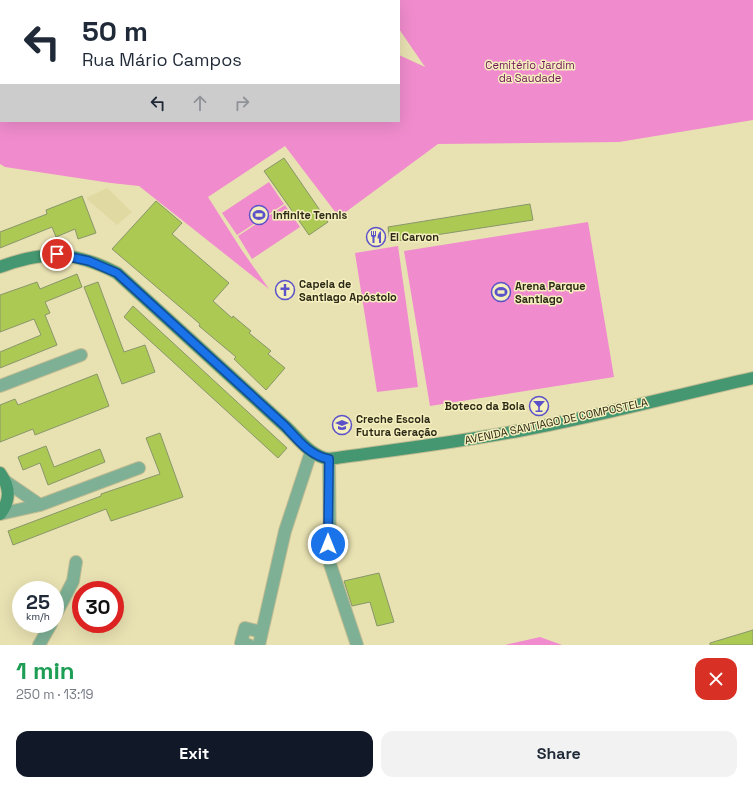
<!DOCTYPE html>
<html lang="en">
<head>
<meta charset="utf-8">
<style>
  body { margin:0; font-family:"Space Grotesk",sans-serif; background:#f2f2f3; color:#1f2937; height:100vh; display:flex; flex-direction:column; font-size:15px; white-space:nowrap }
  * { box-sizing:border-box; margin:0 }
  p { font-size:13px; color:#747a83 }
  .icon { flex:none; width:22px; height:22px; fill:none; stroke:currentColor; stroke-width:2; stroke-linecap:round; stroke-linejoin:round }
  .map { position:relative; height:645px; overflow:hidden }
  .drawer { display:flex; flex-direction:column; background:#fff; flex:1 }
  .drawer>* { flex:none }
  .banner { position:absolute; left:0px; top:0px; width:400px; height:122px; box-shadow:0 4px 16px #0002; background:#fff; color:#1f2937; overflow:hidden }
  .speed { position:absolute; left:12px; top:581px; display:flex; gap:8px; font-size:20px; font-weight:700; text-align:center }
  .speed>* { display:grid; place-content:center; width:52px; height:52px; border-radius:50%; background:#fff; box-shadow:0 4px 16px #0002; line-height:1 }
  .speed small { font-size:10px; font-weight:400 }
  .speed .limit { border:6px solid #d22; background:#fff; color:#111 }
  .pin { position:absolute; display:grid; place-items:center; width:34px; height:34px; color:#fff; margin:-17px; border:2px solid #fff; border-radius:50%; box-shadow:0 1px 4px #0007 }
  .me { position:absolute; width:44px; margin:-22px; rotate:0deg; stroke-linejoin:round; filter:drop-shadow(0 0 3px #0008) }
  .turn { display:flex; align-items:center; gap:14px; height:84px; padding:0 16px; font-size:18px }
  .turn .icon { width:52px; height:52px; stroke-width:2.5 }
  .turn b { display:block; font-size:28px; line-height:34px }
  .lanes { display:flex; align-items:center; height:38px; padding:0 16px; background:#0003; justify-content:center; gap:20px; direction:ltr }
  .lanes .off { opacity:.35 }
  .round { display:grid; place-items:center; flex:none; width:42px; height:42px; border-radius:12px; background:#f2f2f3 }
  .overview { display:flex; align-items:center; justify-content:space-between; height:68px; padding:0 16px }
  h1 { font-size:24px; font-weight:700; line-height:30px; color:#1e9e55 }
  .cta { display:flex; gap:8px; margin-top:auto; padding:8px 16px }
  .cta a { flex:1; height:46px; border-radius:12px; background:#111827; color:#fff; font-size:16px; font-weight:700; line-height:46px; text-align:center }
  .cta a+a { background:#f2f2f3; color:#1f2937 }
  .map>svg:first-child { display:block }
  .built { fill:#e1d9a2 }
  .green { fill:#f08ccd }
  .building { fill:#acc954; stroke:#89966b }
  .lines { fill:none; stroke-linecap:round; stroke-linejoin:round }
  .street-casing { stroke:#c2bc93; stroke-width:14 }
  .secondary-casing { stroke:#c2bc93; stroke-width:14 }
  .street { stroke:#7db095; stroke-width:12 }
  .secondary { stroke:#449771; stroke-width:12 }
  .route-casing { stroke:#114b97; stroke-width:10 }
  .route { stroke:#1a73e8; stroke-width:7 }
  .labels { text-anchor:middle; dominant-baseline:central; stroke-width:3; stroke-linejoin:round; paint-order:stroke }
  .park-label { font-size:11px; fill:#701658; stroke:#f5efbe }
  .poi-label { font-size:11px; font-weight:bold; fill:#2c2a17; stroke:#f5efbe; text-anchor:start }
  .street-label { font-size:11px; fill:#2c2a17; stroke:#f5efbe }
</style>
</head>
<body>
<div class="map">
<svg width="753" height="645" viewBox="0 0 753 645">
  <rect width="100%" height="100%" fill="#e8e1b2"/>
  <path class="built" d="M107,188L132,212L117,225L86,198Z"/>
  <path class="green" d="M0,0L299,1H1V121H399V55L425,67L399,29V1L397,0H753V120L619,142L438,144L339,217L285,146L208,197L241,249L269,289L139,186L111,183L5,167L0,164Z
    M269,182L284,204L237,235L222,213Z
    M285,205L300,227L252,259L238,236Z
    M588,222L614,377L430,406L404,251Z
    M398,246L418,387L377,392L355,253Z
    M540,637L562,645H505Z"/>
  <path class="building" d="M284,158L328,222L309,235L264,171Z
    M82,196L96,233L78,239L75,229L56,237L52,227L0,248V232L47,214L46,210Z
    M156,201L182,223L172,234L229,283L213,301L232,318L233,316L251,331L249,333L271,351L268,354L285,368L266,390L234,359L236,357L199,326L200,324L112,249Z
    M530,204L533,220L390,242L388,227Z
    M77,274L82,287L45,302L50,313L45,315L57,345L0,368V352L41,335L34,319L0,332V295L37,282L40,289Z
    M98,282L124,352L145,345L155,372L122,384L84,287Z
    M285,282L291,287V291L287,295H283L280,292L279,288Z
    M133,306L287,448L278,458L124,317Z
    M97,374L109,406L35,435L33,429L0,442V405L15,399L18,405Z
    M160,433L183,497L111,521L106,509L13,545L8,531L101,496V494L160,474L146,438Z
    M46,446L54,467L100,449L105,462L48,485L40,463L23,470L18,457Z
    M379,573L394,622L377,626L370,602L352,606L344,581Z
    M753,630V645H710V643Z"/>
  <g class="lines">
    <defs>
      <path id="street" d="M0,386L81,355
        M329,459L330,564L357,645
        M5,481L40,505
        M0,514L40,505L139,468
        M55,616L73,581L76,562
        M39,645L51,624
        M249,645L241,643L245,628L262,632
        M259,645L285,531L311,452"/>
      <path id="secondary" d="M0,267C45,250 74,251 117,273L285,426C298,438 310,456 329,459C393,450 459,442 523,430C600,416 676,395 753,378
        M0,473C10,487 11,500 0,514"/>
    </defs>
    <use href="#street" class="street-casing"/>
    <use href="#secondary" class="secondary-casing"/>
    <use href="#street" class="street"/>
    <use href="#secondary" class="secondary"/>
  </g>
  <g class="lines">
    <defs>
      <path id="route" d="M57,254L89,261L117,273L285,426C297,439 310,456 329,459L328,544"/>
    </defs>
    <use href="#route" class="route-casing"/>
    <use href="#route" class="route"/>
  </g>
  <defs>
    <symbol id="stadium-ring" viewBox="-11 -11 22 22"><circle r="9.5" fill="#f5efbe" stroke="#5b52ca" stroke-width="1.5"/><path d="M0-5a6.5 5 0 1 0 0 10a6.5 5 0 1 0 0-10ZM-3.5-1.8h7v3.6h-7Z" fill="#5b52ca"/></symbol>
    <symbol id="restaurant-ring" viewBox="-11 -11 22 22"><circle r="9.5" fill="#f5efbe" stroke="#5b52ca" stroke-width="1.5"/><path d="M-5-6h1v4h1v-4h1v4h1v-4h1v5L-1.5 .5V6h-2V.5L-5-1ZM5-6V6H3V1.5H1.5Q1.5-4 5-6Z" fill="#5b52ca"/></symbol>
    <symbol id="church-ring" viewBox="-11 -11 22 22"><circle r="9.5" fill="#f5efbe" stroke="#5b52ca" stroke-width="1.5"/><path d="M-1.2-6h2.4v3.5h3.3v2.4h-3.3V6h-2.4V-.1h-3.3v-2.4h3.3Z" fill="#5b52ca"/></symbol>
    <symbol id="bar-ring" viewBox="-11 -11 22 22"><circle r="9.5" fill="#f5efbe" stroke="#5b52ca" stroke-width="1.5"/><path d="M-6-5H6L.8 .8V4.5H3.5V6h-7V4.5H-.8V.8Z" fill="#5b52ca"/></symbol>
    <symbol id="school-ring" viewBox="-11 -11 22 22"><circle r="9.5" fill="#f5efbe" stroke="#5b52ca" stroke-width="1.5"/><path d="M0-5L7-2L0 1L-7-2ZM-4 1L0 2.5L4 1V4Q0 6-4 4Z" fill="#5b52ca"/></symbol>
  </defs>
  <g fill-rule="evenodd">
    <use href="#stadium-ring" x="248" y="204" width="22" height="22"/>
    <use href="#restaurant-ring" x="365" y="226" width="22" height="22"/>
    <use href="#church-ring" x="274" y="279" width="22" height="22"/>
    <use href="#stadium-ring" x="490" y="281" width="22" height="22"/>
    <use href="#bar-ring" x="528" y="395" width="22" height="22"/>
    <use href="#school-ring" x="331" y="414" width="22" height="22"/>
  </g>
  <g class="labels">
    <g class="park-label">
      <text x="530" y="65">Cemitério Jardim<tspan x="530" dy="13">da Saudade</tspan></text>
    </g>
    <g class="poi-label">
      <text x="273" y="215">Infinite Tennis</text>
      <text x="390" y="237">El Carvon</text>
      <text x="299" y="284">Capela de<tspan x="299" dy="13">Santiago Apóstolo</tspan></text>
      <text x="515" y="286">Arena Parque<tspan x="515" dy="13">Santiago</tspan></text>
      <text x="525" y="406" text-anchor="end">Boteco da Bola</text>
      <text x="356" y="419">Creche Escola<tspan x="356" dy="13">Futura Geração</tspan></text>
    </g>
    <g class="street-label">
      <text transform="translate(556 421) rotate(-12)">AVENIDA SANTIAGO DE COMPOSTELA</text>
    </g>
  </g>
</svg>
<div class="speed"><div>25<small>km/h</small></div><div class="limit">30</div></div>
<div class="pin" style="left:57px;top:254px;background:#d93025"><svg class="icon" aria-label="arrive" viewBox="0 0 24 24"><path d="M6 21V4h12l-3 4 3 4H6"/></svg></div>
<svg class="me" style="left:328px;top:544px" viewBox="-20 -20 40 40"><circle r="17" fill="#1a73e8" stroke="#fff" stroke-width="3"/><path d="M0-11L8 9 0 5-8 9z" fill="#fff"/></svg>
<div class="banner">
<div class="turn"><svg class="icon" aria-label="left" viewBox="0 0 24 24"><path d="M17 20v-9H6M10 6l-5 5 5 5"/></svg><div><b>50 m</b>Rua Mário Campos</div></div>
<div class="lanes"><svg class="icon" aria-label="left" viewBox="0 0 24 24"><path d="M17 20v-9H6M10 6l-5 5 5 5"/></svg><svg class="icon off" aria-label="ahead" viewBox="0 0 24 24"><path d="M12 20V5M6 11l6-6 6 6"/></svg><svg class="icon off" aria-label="right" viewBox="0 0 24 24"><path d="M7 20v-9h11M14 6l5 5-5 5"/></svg></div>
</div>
</div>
<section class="drawer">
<div class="overview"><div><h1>1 min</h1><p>250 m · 13:19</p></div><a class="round" style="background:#d93025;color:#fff"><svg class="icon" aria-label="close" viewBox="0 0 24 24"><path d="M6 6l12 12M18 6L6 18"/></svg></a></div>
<div class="cta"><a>Exit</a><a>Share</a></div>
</section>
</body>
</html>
